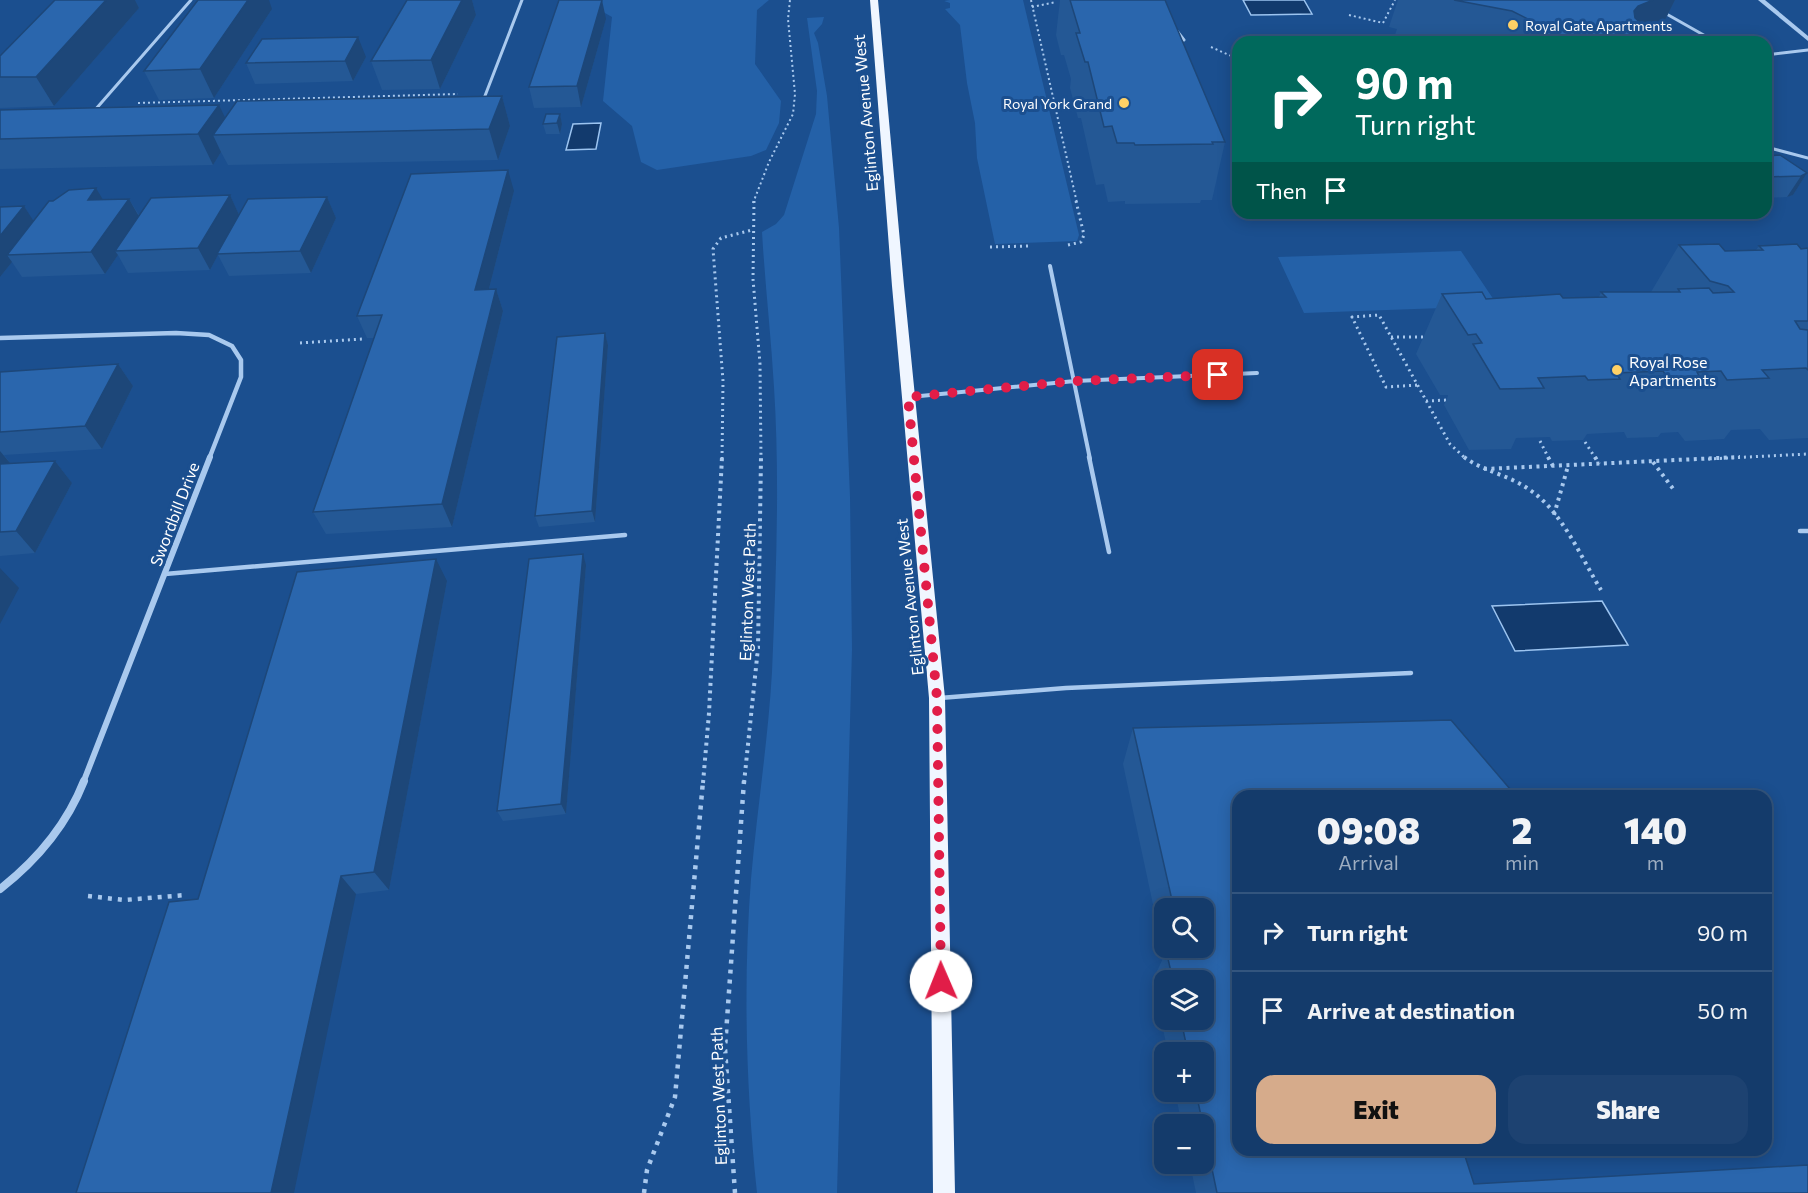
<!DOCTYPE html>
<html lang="en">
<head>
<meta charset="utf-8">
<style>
  body { margin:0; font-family:Commissioner,sans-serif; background:#1d4271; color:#f1f3f6; height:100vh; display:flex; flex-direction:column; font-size:22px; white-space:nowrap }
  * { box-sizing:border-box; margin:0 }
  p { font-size:20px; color:#9dadc1 }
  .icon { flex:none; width:33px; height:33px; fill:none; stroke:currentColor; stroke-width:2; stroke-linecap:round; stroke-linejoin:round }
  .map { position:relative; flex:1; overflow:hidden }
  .details { position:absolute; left:1232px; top:790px; width:540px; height:366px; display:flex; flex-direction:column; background:#143b6b; border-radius:18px; box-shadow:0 3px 15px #0003,0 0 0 2px #33557e }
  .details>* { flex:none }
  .banner { position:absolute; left:1232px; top:36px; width:540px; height:183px; border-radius:18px; box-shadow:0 3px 15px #0003,0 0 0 2px #33557e; background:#00695c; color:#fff; overflow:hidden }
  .tools { position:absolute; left:1154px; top:898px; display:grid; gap:12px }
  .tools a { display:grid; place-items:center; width:60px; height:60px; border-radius:12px; background:#143b6b; box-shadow:0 3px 15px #0003,0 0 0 2px #33557e; font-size:30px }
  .pin { position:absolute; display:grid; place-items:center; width:51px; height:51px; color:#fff; margin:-26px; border-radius:12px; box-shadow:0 3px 9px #0006 }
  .me { position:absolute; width:66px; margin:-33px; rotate:359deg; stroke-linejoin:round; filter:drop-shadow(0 0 4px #0008) }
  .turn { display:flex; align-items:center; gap:21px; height:126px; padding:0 24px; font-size:27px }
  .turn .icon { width:78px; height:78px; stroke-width:2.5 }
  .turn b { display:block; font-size:42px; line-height:51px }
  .then { display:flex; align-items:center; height:57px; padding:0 24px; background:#0003; gap:12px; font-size:22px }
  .eta { display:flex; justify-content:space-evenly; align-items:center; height:102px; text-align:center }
  .eta b { font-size:36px; font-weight:800; line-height:42px }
  .button { display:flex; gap:12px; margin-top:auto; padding:12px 24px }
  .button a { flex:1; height:69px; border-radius:18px; background:#d6ab8b; color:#111; font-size:24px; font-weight:800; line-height:69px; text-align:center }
  .button a+a { background:#1d4271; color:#f1f3f6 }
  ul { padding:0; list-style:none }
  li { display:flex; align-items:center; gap:18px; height:78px; padding:0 24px; border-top:2px solid #33557e }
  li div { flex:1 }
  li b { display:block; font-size:22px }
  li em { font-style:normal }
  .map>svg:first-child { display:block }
  .green { fill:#2461a8 }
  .water { fill:#123a6d; stroke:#9cc4f0; stroke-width:1.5 }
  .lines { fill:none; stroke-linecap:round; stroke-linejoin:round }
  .path-far3 { stroke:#a9c9ee; stroke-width:2; stroke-dasharray:2 3; stroke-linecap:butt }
  .path-far2 { stroke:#a9c9ee; stroke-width:3; stroke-dasharray:2 4; stroke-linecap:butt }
  .path-far1 { stroke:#a9c9ee; stroke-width:4; stroke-dasharray:3 4.5; stroke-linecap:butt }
  .path { stroke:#a9c9ee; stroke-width:4.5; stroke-dasharray:4 6; stroke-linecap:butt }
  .service-far2 { stroke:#a9c9ee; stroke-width:3 }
  .service-far1 { stroke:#a9c9ee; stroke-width:4 }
  .service { stroke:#a9c9ee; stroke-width:4.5 }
  .minor-far2 { stroke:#a9c9ee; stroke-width:4.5 }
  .minor-far1 { stroke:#a9c9ee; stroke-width:6 }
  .minor { stroke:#a9c9ee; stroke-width:8 }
  .tertiary { fill:#a9c9ee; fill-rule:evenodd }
  .primary { fill:#f0f6ff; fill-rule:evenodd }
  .wall { fill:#245895; fill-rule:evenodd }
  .shaded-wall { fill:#1d4779 }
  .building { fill:#2a66ad; stroke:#1d4779; stroke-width:1.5 }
  .route { stroke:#e11d48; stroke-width:10; stroke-dasharray:0 18 }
  .poi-dot { fill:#ffd166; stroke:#1b4f8f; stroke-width:2 }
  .labels { text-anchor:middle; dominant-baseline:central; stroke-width:6; stroke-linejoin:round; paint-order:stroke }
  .far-poi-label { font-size:14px; fill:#fff; stroke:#1b4f8f; text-anchor:start }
  .street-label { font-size:16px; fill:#fff; stroke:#1b4f8f }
  .poi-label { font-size:16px; fill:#fff; stroke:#1b4f8f; text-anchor:start }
</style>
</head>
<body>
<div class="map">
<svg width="1808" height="1193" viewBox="0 0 1808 1193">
  <rect width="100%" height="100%" fill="#1b4f8f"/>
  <path class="green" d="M582,0H769L757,10L755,64L781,101L779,123L766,150L751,156L657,170L641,162L632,126L603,101L612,17Z
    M950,0H1023L1079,235L1077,241L995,244L977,158L975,123L967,83L960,25L945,9L950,8V3L944,1Z
    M824,17L822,24L814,33L818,43L827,96L839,228L850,497L852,649L837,1193H757C746,1089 743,984 751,879C757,810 768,741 772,672C776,578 780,481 774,387C771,335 765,284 762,232L776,224L784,215L816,114L817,91L807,18Z
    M1461,251L1498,306L1304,313L1278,257Z"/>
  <path class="water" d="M1243,0H1304L1312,14L1251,15Z
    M601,123L596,149L566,150L573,124Z
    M1602,601L1628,645L1515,651L1492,606Z"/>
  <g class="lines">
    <path class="path-far3" d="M1031,0L1077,203
      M1032,7L1056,2
      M1349,15L1383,23L1395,0
      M1211,47L1238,59
      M138,103L458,94
      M753,203L769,162L793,114L795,94L788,19L790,0"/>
    <path class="path-far2" d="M754,201L753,279L760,364L761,459
      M1068,245L1081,242L1084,235L1076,201
      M990,247L1030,246
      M1391,337H1426
      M300,343L362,339
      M1417,385L1386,387L1352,317L1379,315L1450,444L1466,459
      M1426,401L1448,400
      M1540,441L1549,459
      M1585,442L1596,459
      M722,459L723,381L713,249L721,238L752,230
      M1708,459L1808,454"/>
    <path class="path-far1" d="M1464,457C1483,471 1508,475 1527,488C1562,510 1580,556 1601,590
      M1548,457L1553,466
      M1595,457L1599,464
      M1653,462L1674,490
      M1484,469L1740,457
      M1554,515L1568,466
      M703,783L709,713L722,457
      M744,783L758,648L761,457"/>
    <path class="path" d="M88,896L124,900L186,895
      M644,1193L647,1170L675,1097L703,781
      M735,1193L725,1048L744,781"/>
    <path class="service-far2" d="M1663,12L1716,42
      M1177,31L1184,40
      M1766,55L1808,50
      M483,101L522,0
      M95,110L191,0
      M1766,147L1808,158"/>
    <path class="service-far1" d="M1050,266L1090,459
      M910,397L1075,381L1257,373"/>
    <path class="service" d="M1089,457L1109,552
      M1800,531H1808
      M165,574L625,535
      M940,698L1066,688L1411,673"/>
    <path class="minor-far2" d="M0,338L176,333L209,335L232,346L241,360V377L209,459"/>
    <path class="minor-far1" d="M83,783L210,457"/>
    <path class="minor" d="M0,889C36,861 67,824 84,781"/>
    <path class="tertiary" d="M1758,0H1765L1808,36V41Z"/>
    <path class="primary" d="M870,0H878L904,286L945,698L955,1193H933L929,698L892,286Z"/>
  </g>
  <path class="wall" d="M55,0H135L139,8L54,106L0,108V56Z
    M407,0H472L476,15L440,89L382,90L371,61Z
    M1060,0H1165L1225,142L1212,200H1201L1200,203L1125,204V201L1108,202L1104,184L1096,185L1081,118H1078L1070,88L1071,79L1064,55H1061L1056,35Z
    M1398,0H1675L1658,34L1654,36L1661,42H1396L1393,41L1397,29L1389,27Z
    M272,9L214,98L159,100L144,71Z
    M606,19L581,107L534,108L529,87Z
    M366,57L353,81L255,84L246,63Z
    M502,96L510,126L498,160L228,165L221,152L213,165L0,169V110L225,118Z
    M560,114L562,124L560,134H546L543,124Z
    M1766,156L1807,173L1793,195L1787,197L1766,198Z
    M514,191L489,289H496L503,311L452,527L326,534L313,512L374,338H367L357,316Z
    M230,195L239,215L327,197L336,218L311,273L229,276L218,255L210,270L128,273L118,255L105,274L22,277L12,262L0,277L24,206L33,221L103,199H129L139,215Z
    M1679,245L1725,251L1756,250L1759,246L1801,249L1808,248V438L1769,440L1760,429L1731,430L1724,439L1685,441L1678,432L1661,433L1658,437L1627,438L1624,432L1587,434L1583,440L1552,441L1550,437L1516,438L1511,449L1469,450L1444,405L1448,396V395H1440L1416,354L1442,294L1486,299L1599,297L1601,292H1651Z
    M605,333L608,345L595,522L539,527L535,516Z
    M118,364L133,386L102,449L4,455L11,464L55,461L72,483L35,553L0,556V372Z
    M586,565L566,814L503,821L497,811Z
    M447,581L389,890L356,894L198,899Z
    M1133,728L1238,796L1474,1184L1808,1193H1196L1190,1164H1203V1125H1182L1175,1092H1203V1053H1168L1153,980L1164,956L1123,764ZM1164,909H1203V948H1164ZM1164,981H1203V1020H1164Z"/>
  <path class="shaded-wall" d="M106,0H135L139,8L54,106L36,77Z
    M248,0H269L272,9L214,98L200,69Z
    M462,0H472L476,15L440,89L431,60Z
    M602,0L606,19L581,107L577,86Z
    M1641,0H1675L1658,34L1654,36L1619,42L1634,11Z
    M358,37L366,57L353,81L345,61Z
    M502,96L510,126L498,160L489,129Z
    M219,105L233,134L213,135L221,152L213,165L198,134Z
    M560,114L562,124L560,134L557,123Z
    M508,170L514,191L483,312L475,290Z
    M1807,173L1793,195L1787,197L1801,176Z
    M96,188L109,210L88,200Z
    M230,195L240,217L217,254L218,255L210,270L198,248Z
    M327,197L336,218L311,273L300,251Z
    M129,199L141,220L115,251L118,255L105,274L91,252Z
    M24,206L38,228L7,255L12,262L0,277V236Z
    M496,289L503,311L452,527L442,504Z
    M605,333L608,345L595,522L592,511Z
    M118,364L133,386L102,449L85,426Z
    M0,451L15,469L0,482Z
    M55,461L72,483L35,553L16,531Z
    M583,554L586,565L566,814L561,804Z
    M436,559L447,581L389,890L374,872Z
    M0,568L19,588L0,624Z
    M341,876L356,894L294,1193H271Z"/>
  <path class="building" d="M55,0H106L36,77H0V56Z
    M198,0H248L200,69L144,71Z
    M407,0H462L431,60L371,61Z
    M559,0H602L577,86L529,87Z
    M1070,0H1165L1225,142H1212L1213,144L1135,145L1134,143H1117L1112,126L1104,127L1088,62H1085L1076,33H1080Z
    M1454,0H1653L1638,6L1634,11L1635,18L1661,42H1551L1532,21L1512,11Z
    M358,37L345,61L246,63L262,39Z
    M502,96L489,129L213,135L237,101Z
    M219,105L198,134L0,139V110Z
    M546,114H560L557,123L543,124Z
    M1780,155L1807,173L1801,176L1766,177V156Z
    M508,170L475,290L496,289L442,504L313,512L382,315L357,316L411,174Z
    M96,188L88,200L129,199L91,252L7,255L49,201H53L69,190Z
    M230,195L198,248L115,251L151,198Z
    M327,197L300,251L217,254L248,199Z
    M24,206L0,236V207Z
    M1719,244L1725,251L1763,250L1759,246L1797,244L1801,249L1808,248V321H1795L1800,329L1808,330V370L1806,368L1762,370L1769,378L1727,380L1721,371L1697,372L1699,376L1667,377L1663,371L1616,373L1620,379L1588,380L1585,376L1538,378L1544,388L1500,389L1473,344L1482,343L1476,334L1468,335L1442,294L1482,292L1486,299L1560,294L1563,298L1606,297L1601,292H1680L1678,289L1709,288L1713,293L1734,292L1728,286L1710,281L1679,245Z
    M605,333L592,511L535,516L557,337Z
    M118,364L85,426L0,432V372Z
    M55,461L16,531L0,532V464Z
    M583,554L561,804L497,811L529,559Z
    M436,559L374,872L341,876L271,1193H76L169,902L198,899L297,572Z
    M1451,720L1516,796H1238V1150H1463L1474,1184L1808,1165V1193H1217L1196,1092H1203V1053H1188L1181,1020H1203V981H1173L1166,950L1182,948H1203V909H1174L1133,728Z"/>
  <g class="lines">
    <path class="route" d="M941,981L937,698L908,397L1075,381L1218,375"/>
  </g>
  <g class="poi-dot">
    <circle cx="1513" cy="25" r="6"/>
    <circle cx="1124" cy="103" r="6"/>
    <circle cx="1617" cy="370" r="6"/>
  </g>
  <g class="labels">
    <g class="far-poi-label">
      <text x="1525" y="25">Royal Gate Apartments</text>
      <text x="1112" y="103" text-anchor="end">Royal York Grand</text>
    </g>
    <g class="street-label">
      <text transform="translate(865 113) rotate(-95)">Eglinton Avenue West</text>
      <text transform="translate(174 514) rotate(-69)">Swordbill Drive</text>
      <text transform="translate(747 592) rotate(-88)">Eglinton West Path</text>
      <text transform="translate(909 597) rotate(-96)">Eglinton Avenue West</text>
      <text transform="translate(718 1096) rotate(-92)">Eglinton West Path</text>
    </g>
    <g class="poi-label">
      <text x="1629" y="361">Royal Rose<tspan x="1629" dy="18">Apartments</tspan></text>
    </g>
  </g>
</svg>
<div class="tools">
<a><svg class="icon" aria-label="search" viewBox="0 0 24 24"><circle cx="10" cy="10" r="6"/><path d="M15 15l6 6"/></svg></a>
<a><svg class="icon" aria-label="layers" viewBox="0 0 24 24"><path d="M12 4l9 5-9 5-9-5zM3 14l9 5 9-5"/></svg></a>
<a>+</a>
<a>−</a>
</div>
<div class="pin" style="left:1218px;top:375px;background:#d93025"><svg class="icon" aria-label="arrive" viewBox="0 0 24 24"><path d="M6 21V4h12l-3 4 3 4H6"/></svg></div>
<svg class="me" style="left:941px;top:981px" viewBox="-20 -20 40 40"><circle r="19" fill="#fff"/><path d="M0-13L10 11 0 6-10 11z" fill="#e11d48"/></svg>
<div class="banner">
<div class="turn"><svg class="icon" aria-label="right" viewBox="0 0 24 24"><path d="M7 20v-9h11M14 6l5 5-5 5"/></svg><div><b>90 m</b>Turn right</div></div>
<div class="then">Then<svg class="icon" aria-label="arrive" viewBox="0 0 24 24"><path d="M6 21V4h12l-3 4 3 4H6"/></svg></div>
</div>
<section class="details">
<div class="eta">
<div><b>09:08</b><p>Arrival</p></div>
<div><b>2</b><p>min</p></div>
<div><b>140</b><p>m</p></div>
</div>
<ul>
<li><svg class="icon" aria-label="right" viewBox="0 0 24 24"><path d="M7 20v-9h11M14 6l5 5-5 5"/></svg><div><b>Turn right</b></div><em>90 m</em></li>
<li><svg class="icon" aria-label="arrive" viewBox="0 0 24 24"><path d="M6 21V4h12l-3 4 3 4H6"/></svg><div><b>Arrive at destination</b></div><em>50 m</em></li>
</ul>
<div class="button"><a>Exit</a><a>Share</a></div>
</section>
</div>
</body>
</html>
